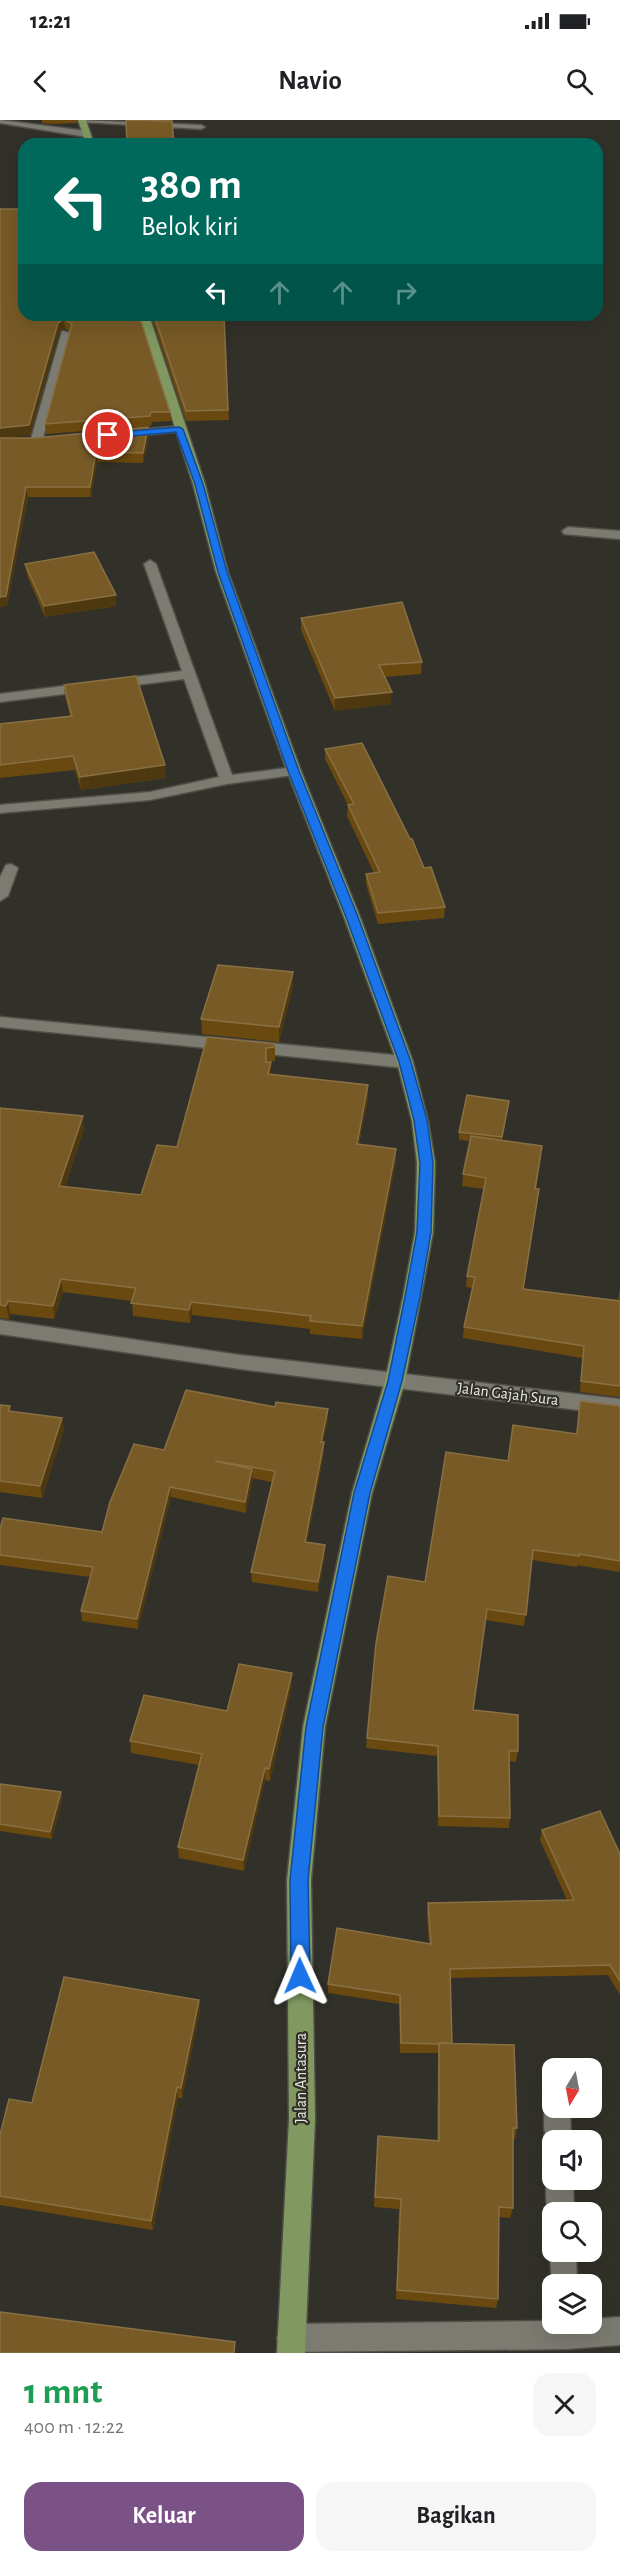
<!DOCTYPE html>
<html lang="id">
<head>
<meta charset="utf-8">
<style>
  body { margin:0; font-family:"Alegreya Sans",sans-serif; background:#f6f6f6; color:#202124; height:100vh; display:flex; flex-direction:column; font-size:22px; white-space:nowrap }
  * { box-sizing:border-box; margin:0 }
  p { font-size:20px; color:#757577 }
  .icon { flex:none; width:33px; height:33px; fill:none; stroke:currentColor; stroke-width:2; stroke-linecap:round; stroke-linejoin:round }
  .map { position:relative; height:2233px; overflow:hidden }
  .sheet { display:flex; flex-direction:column; background:#fff; flex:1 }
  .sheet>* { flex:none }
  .guide { position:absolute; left:18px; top:18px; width:585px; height:183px; border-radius:18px; box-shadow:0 6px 24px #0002; background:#00695c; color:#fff; overflow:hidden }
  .needle { width:39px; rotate:190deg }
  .fabs { position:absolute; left:542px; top:1938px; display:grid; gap:12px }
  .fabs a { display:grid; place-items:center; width:60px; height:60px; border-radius:12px; background:#fff; box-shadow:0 6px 24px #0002; font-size:30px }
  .pin { position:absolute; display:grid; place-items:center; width:51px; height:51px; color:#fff; margin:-26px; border:3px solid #fff; border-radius:50%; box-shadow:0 2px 6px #0007 }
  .me { position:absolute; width:66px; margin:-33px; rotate:359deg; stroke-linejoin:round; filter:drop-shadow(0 0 4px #0008) }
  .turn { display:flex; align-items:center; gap:21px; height:126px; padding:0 24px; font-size:27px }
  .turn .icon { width:78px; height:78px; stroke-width:2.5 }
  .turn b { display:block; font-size:42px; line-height:51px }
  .lanes { display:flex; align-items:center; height:57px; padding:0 24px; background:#0003; justify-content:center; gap:30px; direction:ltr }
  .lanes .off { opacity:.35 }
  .round { display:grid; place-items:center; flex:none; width:63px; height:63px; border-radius:18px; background:#f6f6f6 }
  .head { display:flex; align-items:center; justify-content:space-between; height:102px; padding:0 24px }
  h1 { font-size:36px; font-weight:700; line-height:45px; color:#1e9e55 }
  .primary-button { display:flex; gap:12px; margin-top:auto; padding:12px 24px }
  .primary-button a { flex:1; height:69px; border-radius:18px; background:#7b5285; color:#fff; font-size:24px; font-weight:700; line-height:69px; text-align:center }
  .primary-button a+a { background:#f6f6f6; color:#202124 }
  .status { display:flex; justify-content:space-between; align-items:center; height:42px; padding:0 30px; background:#fff; direction:ltr }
  .status svg { height:16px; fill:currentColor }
  header { display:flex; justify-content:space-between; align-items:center; height:78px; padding:0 24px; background:#fff; font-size:27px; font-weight:700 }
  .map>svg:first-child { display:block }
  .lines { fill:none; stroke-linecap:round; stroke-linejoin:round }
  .minor-casing { stroke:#504f48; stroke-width:3 }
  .major-casing { stroke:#504f48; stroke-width:3 }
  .minor { fill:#7c7b72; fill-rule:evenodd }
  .major { fill:#819960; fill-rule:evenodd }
  .wall { fill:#6a4910 }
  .shaded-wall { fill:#4e3810 }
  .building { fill:#775a26; stroke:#897044; stroke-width:1.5 }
  .route { fill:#1a73e8; stroke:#114b97; stroke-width:1.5 }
  .labels { text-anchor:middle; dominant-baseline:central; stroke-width:4.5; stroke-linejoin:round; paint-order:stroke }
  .street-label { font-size:16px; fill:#e8e8e2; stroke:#323129 }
</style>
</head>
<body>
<div class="status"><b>12:21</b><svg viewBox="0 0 49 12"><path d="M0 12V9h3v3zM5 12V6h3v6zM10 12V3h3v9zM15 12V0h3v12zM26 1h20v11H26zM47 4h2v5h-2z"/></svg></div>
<header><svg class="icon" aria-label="back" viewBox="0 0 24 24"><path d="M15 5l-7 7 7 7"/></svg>Navio<svg class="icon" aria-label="search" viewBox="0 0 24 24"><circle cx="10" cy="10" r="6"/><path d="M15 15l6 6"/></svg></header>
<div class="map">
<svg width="620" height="2233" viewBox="0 0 620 2233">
  <rect width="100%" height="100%" fill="#323129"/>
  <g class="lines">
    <defs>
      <path id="minor" d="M0,0L87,11L91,14L87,17L0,3Z
        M78,0L201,5L205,7L201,9L82,2Z
        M62,211L71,213L42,322L36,325L32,324L30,322Z
        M179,306L184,309L183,311L124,317L119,314L124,311Z
        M568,407L620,411V419L564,414L562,411Z
        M150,440L156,444L232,655L294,647L301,651L294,655L227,664L150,680L0,693V685L150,672L219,657L184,559L0,582V574L182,551L144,444Z
        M11,744L18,748L8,776L0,781V757L6,745Z
        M0,897L405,936L411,938L413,942L411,946L405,948L0,907Z
        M0,1200L240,1235L620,1279V1295L240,1249L0,1214Z
        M552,1977V1988H570L571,2020H552V2030L549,2029C543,2014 542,1994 548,1979Z
        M552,2050V2060H573L574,2092H552V2102C545,2088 543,2063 552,2050Z
        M552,2126V2132H576L577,2164H552V2168L550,2132Z
        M620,2197V2225L567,2229L291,2232L281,2228L277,2218L281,2208L291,2204L552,2201V2204H591V2199Z"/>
      <path id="major" d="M78,0H86L94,24H86Z
        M139,195H149L205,364L228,452L301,651L360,797L413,942L428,1001L435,1043L433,1112L421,1177L405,1261L372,1373L325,1607L311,1760L315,1999L305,2233H277L289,1999L287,1760L303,1607L352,1373L385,1261L403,1177L415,1112L417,1043L412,1001L397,942L344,797L287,651L216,452L193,364Z"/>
    </defs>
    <use href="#minor" class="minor-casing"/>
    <use href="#major" class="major-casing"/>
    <use href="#minor" class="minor"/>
    <use href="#major" class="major"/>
  </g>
  <path class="wall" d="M42,0H77V3L53,4L42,3Z
    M0,89L139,195L170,292L171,301L152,302L151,306L46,314L45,304L70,212L65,208L59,212L30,315L0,318Z
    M151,195H224L229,300L186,301Z
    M149,317L143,343L97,342L91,377H28L7,486L0,487V318Z
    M25,444L116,486L45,497L27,455Z
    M301,498L422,542L421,554L385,557L391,584L335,591L301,510Z
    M64,565L166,658L81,670L75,650L0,658V604L70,596L65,577Z
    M325,629L424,748L445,787L444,798L378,804L366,764V754L374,753L347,696L348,685L325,639Z
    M293,852V866L279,922L202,914L201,899Z
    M207,917L275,924V941H267L271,954L368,965V978L359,1024L396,1042L362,1219L310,1214V1209L192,1195L190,1203L133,1196L132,1181L63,1172L54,1199L10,1194L9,1199L0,1198V988L84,1009L65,1067L141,1075L177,1027Z
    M509,981L502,1020L541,1038L536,1069L524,1169L618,1180L620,1168V1277L580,1272L582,1238L463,1218L464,1207L472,1168L466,1167L467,1156L484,1069L462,1066L463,1054L470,1021L459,1020V1012Z
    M580,1281L620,1286V1452L577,1445V1447L532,1440L524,1506L485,1500L473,1590L518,1631L516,1642L509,1641L510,1698L509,1708L438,1706L437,1636L366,1628L367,1618L425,1462L508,1341L576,1314Z
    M0,1285L10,1286L11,1292L62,1298L64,1310L42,1378L0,1372Z
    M275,1287L328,1289V1300L323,1322H324V1333L307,1422L325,1435L318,1472L252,1462L251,1452L272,1362L252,1358L246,1393L171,1377L138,1509L82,1501L81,1491L90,1457L0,1445V1409L102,1412L164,1330Z
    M292,1565L270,1661L265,1660L244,1751L179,1738L178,1727L199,1645L131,1633L130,1621L227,1591Z
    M0,1664L61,1672L62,1679L52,1719L0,1711Z
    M542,1710L620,1734V1875L608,1855L450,1858L452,1923L517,2008L515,2019H513V2088L510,2098L499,2097L498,2179L496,2188L396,2179L399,2089L374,2087L378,2016L437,2020L438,1933H400L399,1884L328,1873V1864L429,1824L427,1793L428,1783L567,1780L540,1720Z
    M199,1880L200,1891L182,1978H178L153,2110L0,2085V2015L32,1983Z"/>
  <path class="shaded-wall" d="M64,199L65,208L59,212L30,315L0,318V308L58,203Z
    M148,307L149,317L143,343V333Z
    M96,332L97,342L91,377L90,367Z
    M26,367L28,377L7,486L0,487V477Z
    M116,475V486L45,497L44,486Z
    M392,572L391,584L335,591V578Z
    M165,645L166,658L81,670L80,657Z
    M293,852V866L279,922V907Z
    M271,942V956L268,954Z
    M368,965V978L356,1037L357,1024Z
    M83,996L84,1009L61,1079L59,1066Z
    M396,1029V1042L362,1219V1206Z
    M61,1159L63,1172L54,1199L53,1186Z
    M8,1181L10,1194L9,1199L6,1186Z
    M191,1182L192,1195L190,1203L189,1190Z
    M328,1289V1300L321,1333V1322Z
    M62,1298L64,1310L42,1378L40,1366Z
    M324,1322V1333L305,1432V1422Z
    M252,1349L253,1360L246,1393L245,1382Z
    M170,1367L171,1377L138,1509L137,1499Z
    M325,1425V1435L318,1472V1462Z
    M292,1553V1565L270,1661L269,1649Z
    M265,1648V1660L244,1751L243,1740Z
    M61,1672L62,1679L52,1719L50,1712Z
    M199,1880L200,1891L182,1978L181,1968Z
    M177,1967L178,1978L153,2110L151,2101Z"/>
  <path class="building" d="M126,0L172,1L174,24H127Z
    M0,89H24V195H139L170,292H151L150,296L45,304L72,204L64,199L58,203L29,305L0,308Z
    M154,195H224L228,290L186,291Z
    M148,307L143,333L96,332L90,367H26L6,476L0,477V318H35Z
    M94,432L116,475L44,486L25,444Z
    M402,482L422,542L379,545L392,572L335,578L301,498Z
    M136,556L165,645L80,657L73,636L0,645V604L72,596L64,565Z
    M362,623L410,719H412L424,748L431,747L445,787L378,793L366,754L380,752L348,685L354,684L325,629Z
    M218,845L293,852L279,907L201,899Z
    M207,917L275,924L274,927L266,928V942H271L268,954L368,965L357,1024L396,1029L362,1206L310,1201L311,1196L191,1182L189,1190L131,1183L136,1168L61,1159L53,1186L8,1181L6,1186L0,1185V988L83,996L59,1066L141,1075L157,1025L177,1027Z
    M467,975L509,981L502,1017L459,1012Z
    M471,1016L542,1026L535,1069H539L523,1169L620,1181V1266L581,1261L584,1226L464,1207L475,1157L467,1156L486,1058L463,1054Z
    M186,1270L275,1287L276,1282L328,1289L321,1322H324L305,1422L325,1425L318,1462L251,1452L275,1351L215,1341L252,1349L245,1382L170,1367L137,1499L81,1491L93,1447L0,1435V1409L3,1398L102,1412L110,1382L134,1324L164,1330Z
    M580,1281L620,1286V1441L579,1434V1436L533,1430L526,1495L487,1489L473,1590L518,1595V1631H509L510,1698L439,1696L438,1626L367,1618L376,1523L388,1456L425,1462L446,1332L508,1341L513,1305L577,1314Z
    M0,1285L10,1286L8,1291L62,1298L40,1366L0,1361Z
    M239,1544L292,1553L269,1649L265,1648L243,1740L178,1727L202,1634L130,1621L144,1575L227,1591Z
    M0,1664L61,1672L50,1712L0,1704Z
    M600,1691L620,1734V1861L610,1845L450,1849L452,1923H439V1924L401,1923L400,1875L328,1864L337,1808L431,1824L428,1783L574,1780L542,1710Z
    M64,1857L199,1880L181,1968L177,1967L151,2101L0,2076V2015L9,1979L32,1983Z
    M439,1923L514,1925L517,2008H513V2088L499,2087L498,2179L397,2170L401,2079L375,2077L378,2016L439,2021Z
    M0,2192L235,2222L234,2233H0Z"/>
  <path class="route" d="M179,307L183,309L203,364L227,452L299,651L358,797L411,942L427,1000L433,1043L431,1112L420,1177L402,1261L370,1373L323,1607L308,1760L310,1856L307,1862L300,1865L294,1862L291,1856L290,1760L306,1607L354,1373L388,1261L405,1177L417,1112L420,1043L414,1000L399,942L346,797L288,651L218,452L195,364L176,312L108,318L104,315L108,313Z"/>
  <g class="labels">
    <g class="street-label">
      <text transform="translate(508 1274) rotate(7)">Jalan Gajah Sura</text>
      <text transform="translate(301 1958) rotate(-90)">Jalan Antasura</text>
    </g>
  </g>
</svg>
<div class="fabs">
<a><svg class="needle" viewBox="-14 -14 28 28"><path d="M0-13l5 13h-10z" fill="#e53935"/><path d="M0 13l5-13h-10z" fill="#757577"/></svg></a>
<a><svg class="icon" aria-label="sound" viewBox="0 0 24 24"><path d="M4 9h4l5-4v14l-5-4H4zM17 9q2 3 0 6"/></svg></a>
<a><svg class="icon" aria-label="search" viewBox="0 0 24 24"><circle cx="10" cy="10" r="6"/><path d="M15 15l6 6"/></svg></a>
<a><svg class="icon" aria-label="layers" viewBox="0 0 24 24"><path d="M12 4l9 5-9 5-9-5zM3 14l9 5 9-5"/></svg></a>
</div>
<div class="pin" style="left:108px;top:315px;background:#d93025"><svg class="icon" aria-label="arrive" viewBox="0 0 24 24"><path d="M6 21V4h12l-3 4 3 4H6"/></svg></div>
<svg class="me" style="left:300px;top:1856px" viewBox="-20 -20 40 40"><path d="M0-17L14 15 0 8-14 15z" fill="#1a73e8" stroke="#fff" stroke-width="4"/></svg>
<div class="guide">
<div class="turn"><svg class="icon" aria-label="left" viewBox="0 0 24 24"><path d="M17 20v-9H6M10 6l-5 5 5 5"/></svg><div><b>380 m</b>Belok kiri</div></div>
<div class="lanes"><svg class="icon" aria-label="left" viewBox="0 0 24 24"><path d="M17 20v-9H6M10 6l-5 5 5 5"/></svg><svg class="icon off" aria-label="ahead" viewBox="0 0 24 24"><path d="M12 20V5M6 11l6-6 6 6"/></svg><svg class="icon off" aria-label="ahead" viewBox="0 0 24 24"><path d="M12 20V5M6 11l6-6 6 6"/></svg><svg class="icon off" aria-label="right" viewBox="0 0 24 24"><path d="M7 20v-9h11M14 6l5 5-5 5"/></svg></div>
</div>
</div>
<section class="sheet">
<div class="head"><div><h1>1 mnt</h1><p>400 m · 12:22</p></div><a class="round"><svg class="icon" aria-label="close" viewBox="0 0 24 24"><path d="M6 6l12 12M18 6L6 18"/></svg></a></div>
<div class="primary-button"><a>Keluar</a><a>Bagikan</a></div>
</section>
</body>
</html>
